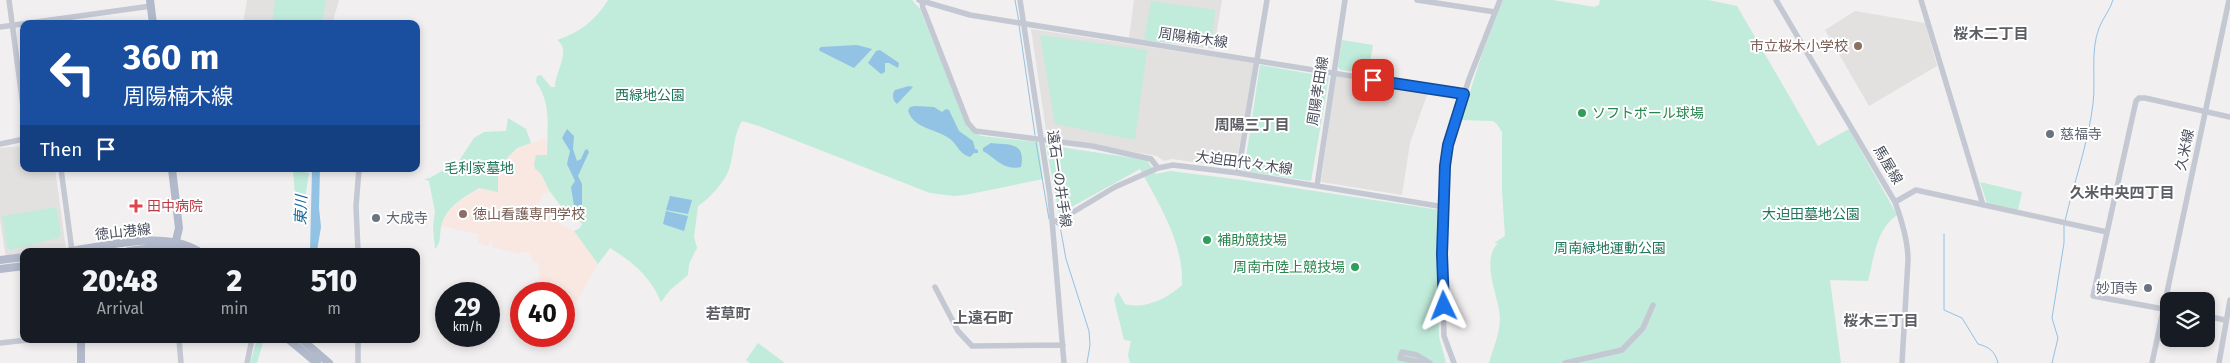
<!DOCTYPE html>
<html lang="en">
<head>
<meta charset="utf-8">
<style>
  body { margin:0; font-family:"Fira Sans","Noto Sans JP",sans-serif; background:#242831; color:#f1f3f6; height:100vh; display:flex; flex-direction:column; font-size:19px; white-space:nowrap }
  * { box-sizing:border-box; margin:0 }
  p { font-size:16px; color:#9ea1a6 }
  .icon { flex:none; width:28px; height:28px; fill:none; stroke:currentColor; stroke-width:2; stroke-linecap:round; stroke-linejoin:round }
  .map { position:relative; flex:1; overflow:hidden }
  .panel { position:absolute; left:20px; top:248px; width:400px; height:95px; display:flex; flex-direction:column; background:#171b24; border-radius:10px; box-shadow:0 2px 8px #0003 }
  .panel>* { flex:none }
  .hud { position:absolute; left:20px; top:20px; width:400px; height:152px; border-radius:10px; box-shadow:0 2px 8px #0003; background:#1a4fa0; color:#fff; overflow:hidden }
  .tools { position:absolute; left:2160px; top:292px; display:grid; gap:10px }
  .tools a { display:grid; place-items:center; width:55px; height:55px; border-radius:10px; background:#171b24; box-shadow:0 2px 8px #0003; font-size:25px }
  .speed { position:absolute; left:435px; top:282px; display:flex; gap:10px; font-size:25px; font-weight:700; text-align:center }
  .speed>* { display:grid; place-content:center; width:65px; height:65px; border-radius:50%; background:#171b24; box-shadow:0 2px 8px #0003; line-height:1 }
  .speed small { font-size:12px; font-weight:400 }
  .speed .limit { border:8px solid #d22; background:#fff; color:#111 }
  .pin { position:absolute; display:grid; place-items:center; width:42px; height:42px; color:#fff; margin:-21px; border-radius:10px; box-shadow:0 2px 8px #0006 }
  .me { position:absolute; width:55px; margin:-28px; rotate:358deg; stroke-linejoin:round; filter:drop-shadow(0 0 4px #0008) }
  .turn { display:flex; align-items:center; gap:18px; height:105px; padding:0 20px; font-size:22px }
  .turn .icon { width:65px; height:65px; stroke-width:2.5 }
  .turn b { display:block; font-size:35px; line-height:42px }
  .then { display:flex; align-items:center; height:48px; padding:0 20px; background:#0003; gap:10px; font-size:19px }
  .eta { display:flex; justify-content:space-evenly; align-items:center; height:85px; text-align:center }
  .eta b { font-size:30px; font-weight:800; line-height:35px }
  .map>svg:first-child { display:block }
  .education { fill:#e2e1e0 }
  .medical { fill:#f9e8e2 }
  .green { fill:#c1ebda }
  .water { fill:#92c2e4 }
  .lines { fill:none; stroke-linecap:round; stroke-linejoin:round }
  .stream { stroke:#92c2e4; stroke-width:1 }
  .minor { stroke:#c4c8d3; stroke-width:5.5 }
  .major { stroke:#b1b9cb; stroke-width:8 }
  .route-casing { stroke:#114b97; stroke-width:12 }
  .route { stroke:#1a73e8; stroke-width:9 }
  .education-dot { fill:#8d6e63; stroke:#fff; stroke-width:2 }
  .leisure-dot { fill:#2e9e5b; stroke:#fff; stroke-width:2 }
  .worship-dot { fill:#6b7280; stroke:#fff; stroke-width:2 }
  .health-dot { fill:#e0444e; stroke:#fff; stroke-width:2 }
  .labels { text-anchor:middle; dominant-baseline:central; stroke-width:4; stroke-linejoin:round; paint-order:stroke }
  .street-label { font-size:14px; fill:#494e5b; stroke:#fff }
  .education-label { font-size:14px; fill:#785e54; stroke:#fff; text-anchor:end }
  .park-label { font-size:14px; fill:#20765c; stroke:#fff }
  .leisure-label { font-size:14px; fill:#27864d; stroke:#fff; text-anchor:start }
  .worship-label { font-size:14px; fill:#5b616d; stroke:#fff; text-anchor:start }
  .health-label { font-size:14px; fill:#be3a42; stroke:#fff; text-anchor:start }
  .neighbourhood-label { font-size:15px; font-weight:bold; fill:#5c5e63; stroke:#fff }
  .water-label { font-size:15px; font-style:italic; fill:#19679d; stroke:#fff }
</style>
</head>
<body>
<div class="map">
<svg width="2230" height="363" viewBox="0 0 2230 363">
  <rect width="100%" height="100%" fill="#f1efef"/>
  <path class="education" d="M247,0H339L332,24H243Z
    M1134,0H1222L1214,49L1129,38Z
    M1855,11L1925,23L1937,66L1869,106L1825,30Z
    M1031,29L1255,63L1235,168L1172,159L1164,161L1157,156L1047,137Z
    M1336,75L1428,92L1410,143L1402,195L1321,182Z
    M24,146V169H55L66,248L46,251H24V255L6,258L0,220V148Z"/>
  <path class="medical" d="M546,138L547,155L535,169L540,172L549,192L543,194L535,211L574,231L598,264L565,322L564,294H560L559,284L539,282V263L533,262L530,253L521,251L520,254L492,247L493,243L490,242L488,246L478,243V234L441,226L450,207L479,188L498,192V171L507,166L504,161L517,148Z"/>
  <path class="green" d="M275,0H326L322,24H272Z
    M608,0H912L920,9L968,128L981,136L1038,142L1043,179L965,195L954,196L930,193L759,126L742,121C731,140 735,158 727,174C723,183 707,201 698,206L694,237L697,248L689,264L688,275L670,290L661,302C650,276 633,262 610,248L598,264L574,231L580,228L582,224L569,210H563C559,203 553,196 549,190C544,182 544,174 535,169L534,165L536,155H547C547,130 552,103 536,82L537,76L541,75L551,87H555C555,72 572,50 557,40C579,33 596,20 608,0Z
    M1503,0H1553L1594,7L1599,5L1600,0H1708L1737,6L1818,146L1849,129L1897,215C1876,229 1874,258 1868,281L1830,280L1841,363H1489C1493,349 1500,333 1500,318C1499,295 1480,262 1498,243H1494L1505,236L1502,191V132L1497,124L1493,121L1461,120L1482,54Z
    M1151,1L1215,10L1212,47L1144,40Z
    M1040,35L1147,50L1135,140L1055,124Z
    M1342,40L1373,45L1368,73L1341,70L1338,67Z
    M1260,65L1329,77L1311,181L1244,171Z
    M508,118L526,129L531,143L517,148L504,161L507,166L498,171V192L479,188C463,198 446,206 441,227C439,236 442,241 435,249L433,227L435,212L429,181L424,179L430,178L459,161L474,138L484,132L506,131Z
    M1046,145L1147,160L1156,174L1170,171L1242,180L1440,210L1437,260L1439,337L1446,363H1130L1128,355L1131,341L1124,340L1114,299L1118,292L1125,304C1145,310 1168,298 1182,285C1184,243 1159,204 1140,169L1059,214Z
    M293,170L309,173L305,199L306,221H297Z
    M1980,182L2022,192L2018,210L1987,203Z
    M56,207L61,234L58,238L10,250L7,247L2,216Z
    M257,339H264L257,363H250Z
    M758,343L785,363H750L746,360Z"/>
  <path class="water" d="M857,45L872,49L854,68L820,51L819,49L821,47Z
    M880,50L899,63L898,68L889,63H885V72L881,74L868,63L876,51Z
    M909,86L913,87L897,104C892,100 892,94 895,90Z
    M915,106L934,107L942,112L946,109L949,110L959,131L973,141L975,149L978,150V153H974L970,157C959,154 958,145 950,139C936,128 915,130 908,111L910,107Z
    M567,129L574,136L573,149L577,161L581,159L585,150L587,149L589,152L578,176L582,184V211L579,206H574L571,187L575,181L567,164L570,151L562,138Z
    M991,143C1010,145 1026,142 1021,167C1003,171 996,158 983,151V148Z
    M320,169L319,208L321,227L317,251H310L312,170Z
    M670,196L692,200L688,214L666,210Z
    M666,211L688,216L684,231L663,224Z"/>
  <g class="lines">
    <path class="stream" d="M1015,0L1019,22
      M1019,25L1035,135
      M1036,142L1049,219
      M2065,221C2074,182 2088,144 2093,104C2096,79 2090,52 2099,28C2103,18 2110,10 2113,0
      M1056,224L1060,226L1066,259L1089,331L1090,345L1087,363
      M1944,234V310L1962,318L1978,344C1989,347 1995,351 1998,363
      M2052,363L2058,338L2052,318L2064,243V224"/>
    <path class="minor" d="M9,0L24,114
      M919,0L970,15L1464,94
      M1020,0L1050,196L1064,363
      M1417,0L1495,12
      M1776,0L1895,202C1902,221 1908,240 1908,260L1902,363
      M1921,0L1983,205
      M922,2L923,8L968,123L975,131L1092,146L1151,159L1158,168
      M0,27L151,6
      M0,144L24,139
      M61,169L72,251
      M1238,173L1267,0
      M1317,186L1345,0
      M1895,202L1916,190L2107,232
      M1052,222L1060,220L1115,187L1158,168L1173,165L1238,173L1444,207
      M358,251L356,206L359,169
      M935,287L958,331L972,346L1063,345
      M2169,310L2093,296L2136,101L2139,98H2145L2230,117
      M2206,316L2225,320
      M179,339L181,363
      M0,343L36,339
      M247,363L252,339
      M358,363V339
      M1423,363L1400,358L1402,352L1417,355L1430,363
      M1454,363L1444,336L1442,254L1445,166L1448,145L1469,79L1500,0
      M1565,363L1622,350L1643,328L1653,305
      M2152,363L2229,0
      M2219,363L2230,300"/>
    <path class="major" d="M150,0L153,24
      M172,169L179,228L174,249
      M70,251C108,246 164,230 198,251
      M129,251C145,249 165,244 180,251
      M0,260L24,257
      M0,269L24,266
      M288,339L317,363
      M301,339L329,363
      M81,363V339"/>
  </g>
  <g class="lines">
    <defs>
      <path id="route" d="M1373,80L1464,94L1448,145L1445,166L1442,254L1444,306"/>
    </defs>
    <use href="#route" class="route-casing"/>
    <use href="#route" class="route"/>
  </g>
  <g class="education-dot">
    <circle cx="1858" cy="46" r="5"/>
    <circle cx="463" cy="214" r="5"/>
  </g>
  <g class="leisure-dot">
    <circle cx="1582" cy="113" r="5"/>
    <circle cx="1207" cy="240" r="5"/>
    <circle cx="1355" cy="267" r="5"/>
  </g>
  <g class="worship-dot">
    <circle cx="2050" cy="134" r="5"/>
    <circle cx="376" cy="218" r="5"/>
    <circle cx="2148" cy="288" r="5"/>
  </g>
  <path class="health-dot" d="M133.5 198.5h5v5h5v5h-5v5h-5v-5h-5v-5h5z"/>
  <g class="labels">
    <g class="street-label">
      <text transform="translate(1193 38) rotate(8)">周陽楠木線</text>
      <text transform="translate(1318 91) rotate(-81)">周陽孝田線</text>
      <text transform="translate(2185 150) rotate(-78)">久米線</text>
      <text transform="translate(1244 163) rotate(8)">大迫田代々木線</text>
      <text transform="translate(1888 165) rotate(59)">馬屋線</text>
      <text transform="translate(1059 179) rotate(82)">遠石一の井手線</text>
      <text transform="translate(123 232) rotate(-6)">徳山港線</text>
    </g>
    <g class="education-label">
      <text x="1848" y="46">市立桜木小学校</text>
      <text x="473" y="214" text-anchor="start">徳山看護専門学校</text>
    </g>
    <g class="park-label">
      <text x="650" y="95">西緑地公園</text>
      <text x="479" y="168">毛利家墓地</text>
      <text x="1811" y="214">大迫田墓地公園</text>
      <text x="1610" y="248">周南緑地運動公園</text>
    </g>
    <g class="leisure-label">
      <text x="1592" y="113">ソフトボール球場</text>
      <text x="1217" y="240">補助競技場</text>
      <text x="1345" y="267" text-anchor="end">周南市陸上競技場</text>
    </g>
    <g class="worship-label">
      <text x="2060" y="134">慈福寺</text>
      <text x="386" y="218">大成寺</text>
      <text x="2138" y="288" text-anchor="end">妙頂寺</text>
    </g>
    <g class="health-label">
      <text x="147" y="206">田中病院</text>
    </g>
    <g class="neighbourhood-label">
      <text x="1991" y="34">桜木二丁目</text>
      <text x="1252" y="125">周陽三丁目</text>
      <text x="2122" y="193">久米中央四丁目</text>
      <text x="728" y="314">若草町</text>
      <text x="983" y="318">上遠石町</text>
      <text x="1881" y="321">桜木三丁目</text>
    </g>
    <g class="water-label">
      <text transform="translate(301 210) rotate(-88)">東川</text>
    </g>
  </g>
</svg>
<div class="tools">
<a><svg class="icon" aria-label="layers" viewBox="0 0 24 24"><path d="M12 4l9 5-9 5-9-5zM3 14l9 5 9-5"/></svg></a>
</div>
<div class="speed"><div>29<small>km/h</small></div><div class="limit">40</div></div>
<div class="pin" style="left:1373px;top:80px;background:#d93025"><svg class="icon" aria-label="arrive" viewBox="0 0 24 24"><path d="M6 21V4h12l-3 4 3 4H6"/></svg></div>
<svg class="me" style="left:1444px;top:306px" viewBox="-20 -20 40 40"><path d="M0-17L14 15 0 8-14 15z" fill="#1a73e8" stroke="#fff" stroke-width="4"/></svg>
<div class="hud">
<div class="turn"><svg class="icon" aria-label="left" viewBox="0 0 24 24"><path d="M17 20v-9H6M10 6l-5 5 5 5"/></svg><div><b>360 m</b>周陽楠木線</div></div>
<div class="then">Then<svg class="icon" aria-label="arrive" viewBox="0 0 24 24"><path d="M6 21V4h12l-3 4 3 4H6"/></svg></div>
</div>
<section class="panel">
<div class="eta">
<div><b>20:48</b><p>Arrival</p></div>
<div><b>2</b><p>min</p></div>
<div><b>510</b><p>m</p></div>
</div>
</section>
</div>
</body>
</html>
